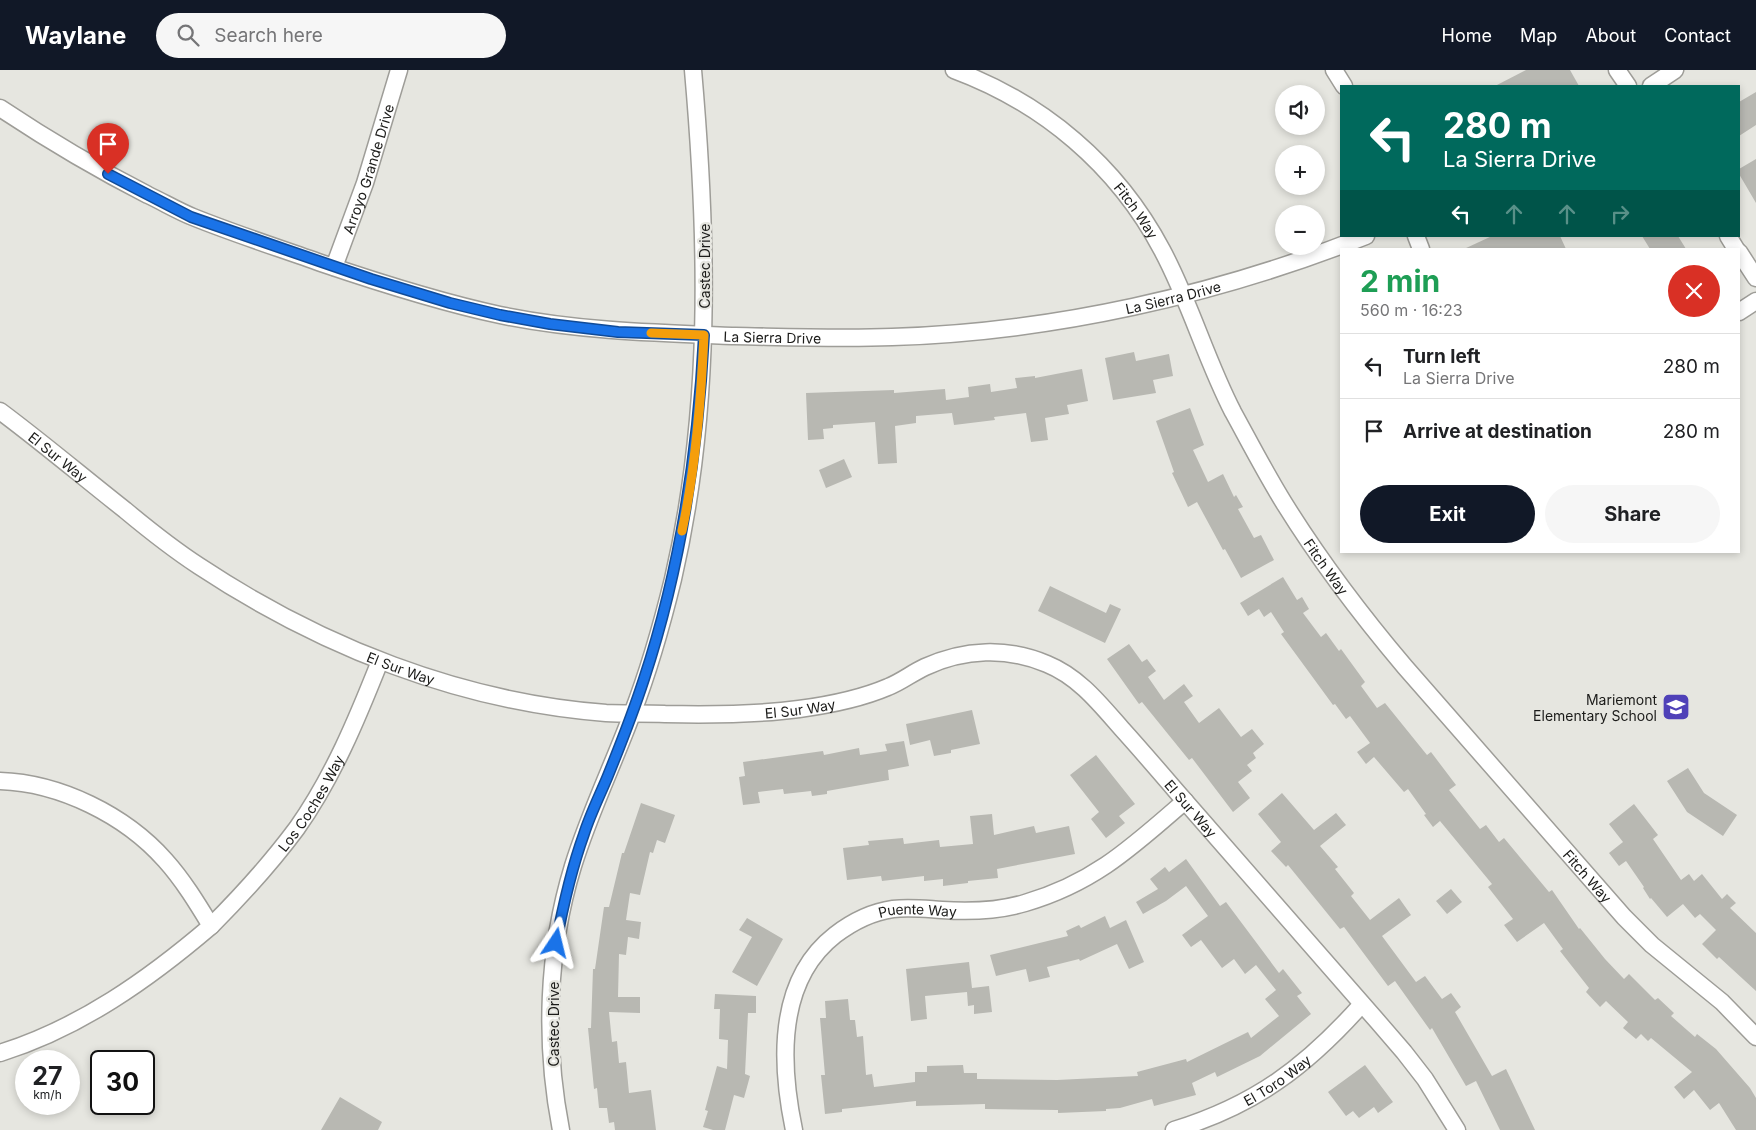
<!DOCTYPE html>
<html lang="en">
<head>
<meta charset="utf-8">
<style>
  body { margin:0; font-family:Inter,sans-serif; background:#f6f6f6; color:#202124; height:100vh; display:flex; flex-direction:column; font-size:19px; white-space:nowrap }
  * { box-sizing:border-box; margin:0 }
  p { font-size:16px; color:#757577 }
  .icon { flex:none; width:28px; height:28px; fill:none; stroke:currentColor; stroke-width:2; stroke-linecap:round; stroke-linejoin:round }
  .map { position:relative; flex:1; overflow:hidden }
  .side { position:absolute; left:1340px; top:178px; width:400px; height:305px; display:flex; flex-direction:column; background:#fff; border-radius:0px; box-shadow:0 2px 8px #0003 }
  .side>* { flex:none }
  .top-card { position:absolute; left:1340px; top:15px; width:400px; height:152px; border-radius:0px; box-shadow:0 2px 8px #0003; background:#00695c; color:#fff; overflow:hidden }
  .controls { position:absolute; left:1275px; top:15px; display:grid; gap:10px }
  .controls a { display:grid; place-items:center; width:50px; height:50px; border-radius:50%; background:#fff; box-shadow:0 2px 8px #0003; font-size:25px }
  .speed { position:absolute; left:15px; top:980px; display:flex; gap:10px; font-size:25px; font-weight:700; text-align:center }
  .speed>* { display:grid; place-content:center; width:65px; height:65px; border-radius:50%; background:#fff; box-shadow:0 2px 8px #0003; line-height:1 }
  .speed small { font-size:12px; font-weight:400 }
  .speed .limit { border:2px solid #111; border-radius:8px; background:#fff; color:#111 }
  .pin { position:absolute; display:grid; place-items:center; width:42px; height:42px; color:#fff; margin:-51px -21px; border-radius:50% 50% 50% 0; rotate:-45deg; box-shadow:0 0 5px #0007 }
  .pin .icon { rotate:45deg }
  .me { position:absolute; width:55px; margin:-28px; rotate:10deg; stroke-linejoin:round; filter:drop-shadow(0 0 4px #0008) }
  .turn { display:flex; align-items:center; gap:18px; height:105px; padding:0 20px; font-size:22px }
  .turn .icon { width:65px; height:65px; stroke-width:2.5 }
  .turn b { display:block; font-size:35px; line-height:42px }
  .lanes { display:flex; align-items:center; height:48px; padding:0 20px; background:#0003; justify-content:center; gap:25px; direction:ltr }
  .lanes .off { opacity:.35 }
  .round { display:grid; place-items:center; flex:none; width:52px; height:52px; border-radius:26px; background:#f6f6f6 }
  .summary { display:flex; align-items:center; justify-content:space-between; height:85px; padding:0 20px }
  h1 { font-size:30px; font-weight:700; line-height:38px; color:#1e9e55 }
  .cta { display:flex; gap:10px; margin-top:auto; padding:10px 20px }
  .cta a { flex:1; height:58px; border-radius:30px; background:#111827; color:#fff; font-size:20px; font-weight:700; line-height:58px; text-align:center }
  .cta a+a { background:#f6f6f6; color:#202124 }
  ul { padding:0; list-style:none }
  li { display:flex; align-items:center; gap:15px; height:65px; padding:0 20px; border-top:1px solid #e0e0e0 }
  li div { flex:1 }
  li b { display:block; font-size:19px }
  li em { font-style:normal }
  header { display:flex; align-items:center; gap:30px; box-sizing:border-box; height:70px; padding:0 25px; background:#111827; color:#fff }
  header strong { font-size:24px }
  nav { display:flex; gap:28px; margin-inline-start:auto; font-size:18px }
  .search { width:350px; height:45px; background:#f6f6f6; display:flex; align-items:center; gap:12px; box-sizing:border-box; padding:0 18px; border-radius:28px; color:#757577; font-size:19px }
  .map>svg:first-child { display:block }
  .building { fill:#b8b8b2 }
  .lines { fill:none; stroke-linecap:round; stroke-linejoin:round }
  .minor-casing { stroke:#9e9d98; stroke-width:19 }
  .minor { stroke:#fff; stroke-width:16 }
  .route-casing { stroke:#114b97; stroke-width:12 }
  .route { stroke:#1a73e8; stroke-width:9 }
  .slow { stroke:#f59e0b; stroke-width:9 }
  .labels { text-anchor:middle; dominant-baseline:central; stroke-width:4.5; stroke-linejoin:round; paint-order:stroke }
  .street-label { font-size:14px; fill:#1b1b19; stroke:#e6e6e0 }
  .poi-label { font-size:14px; fill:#1b1b19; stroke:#e6e6e0; text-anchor:end }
</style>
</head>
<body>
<header>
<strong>Waylane</strong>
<div class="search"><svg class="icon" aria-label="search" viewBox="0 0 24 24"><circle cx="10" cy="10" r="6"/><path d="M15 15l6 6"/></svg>Search here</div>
<nav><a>Home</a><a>Map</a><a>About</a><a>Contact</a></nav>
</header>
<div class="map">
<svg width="1756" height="1060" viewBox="0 0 1756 1060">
  <rect width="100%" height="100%" fill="#e6e6e0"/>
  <path class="building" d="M1526,0H1570L1579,16H1495Z
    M1756,22V55L1739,66V32Z
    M1756,89V133L1739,104V99Z
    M1492,166H1560L1566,179H1464Z
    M1642,166H1678L1686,179H1650Z
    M1134,282L1136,291L1169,284L1173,306L1153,310L1156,323L1113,330L1105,288Z
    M1082,299L1088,331L1067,335L1069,344L1045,348L1048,370L1031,372L1026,343L994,347L995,350L954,355L952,343L916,346V353L895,356L897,393L878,394L875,352L833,355V358L823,359L824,369L808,370L806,323L894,320V323L945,319L946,330L969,327L968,317L990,314L991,322L1017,318L1015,308L1035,306V308Z
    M1190,338L1204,375L1193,380L1208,412L1223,404L1234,427L1236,425L1243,437L1238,439L1254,468L1261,465L1274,490L1241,508L1225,479L1223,480L1197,432L1188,437L1172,403L1174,402L1156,351Z
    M844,389L852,407L826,418L819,400Z
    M1283,507L1297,530L1302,527L1309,539L1303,543L1321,567L1326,563L1339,581L1341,579L1365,612L1361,616L1377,638L1385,633L1427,685L1431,682L1456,715L1449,720L1480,759L1486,755L1499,772L1504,768L1549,822L1552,820L1579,859L1580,858L1605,889L1624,909L1629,904L1655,930L1658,928L1674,943L1671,946L1695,967L1697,964L1716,979L1750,1018L1756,1028V1060H1736L1719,1033L1710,1040L1694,1020L1684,1029L1674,1017L1692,1002L1651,968L1648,971L1641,964L1636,969L1623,958L1628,952L1606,931L1600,937L1586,922L1589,918L1560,881L1563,879L1544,853L1517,872L1504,855L1513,849L1488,817L1492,814L1440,751L1433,757L1424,745L1426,744L1408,719L1404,722L1374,687L1366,694L1357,682L1370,673L1350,646L1346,649L1335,634L1333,635L1281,564L1284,562L1271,542L1264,547L1259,539L1248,546L1240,533Z
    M1050,516L1106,543L1110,534L1121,539L1105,573L1038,541Z
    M1129,574L1142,592L1147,589L1156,601L1148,607L1164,630L1184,614L1193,626L1184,632L1199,653L1219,638L1241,667L1252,659L1264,674L1253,683L1256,688L1247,695L1252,701L1238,712L1250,728L1233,742L1192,688L1189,690L1142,632L1139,634L1107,589Z
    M972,640L980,674L951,680V683L934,686L930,670L910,675L906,654Z
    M904,671L909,696L888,700L889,710L827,721V724L812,726L811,721L784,724L783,719L758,722L760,733L743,735L739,707L745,706L743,692L823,681L824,685L859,678L860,685L887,681L885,674Z
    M1096,685L1135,734L1119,746L1125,753L1106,768L1091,749L1099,742L1070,705Z
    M1688,698L1704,723L1737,745L1723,766L1687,742L1667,711Z
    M1282,723L1314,760L1336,743L1346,755L1320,776L1338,797L1335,799L1354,823L1351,826L1370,850L1399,828L1411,845L1382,866L1416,912L1425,906L1442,929L1451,923L1461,937L1455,942L1492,1006L1506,999L1535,1060H1500L1476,1011L1466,1016L1432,958L1430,960L1395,911L1388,916L1344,857L1340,859L1288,795L1286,797L1271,781L1281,772L1258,744Z
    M641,733L675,745L665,773L657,770L653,783L650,782L640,825L630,823L626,850L641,852L639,869L628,867L626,885L619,884L618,927H640V943L609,942L612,972L617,971L619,993L626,992L629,1023L651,1020L656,1060H615L614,1052L609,1053L607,1038H599L597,1018L594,1019L588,958H591L593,899H595L604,837H609L622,783H624Z
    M1634,734L1658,765L1653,769L1681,810L1689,804L1694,811L1702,804L1722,829L1727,824L1736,833L1730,838L1756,863V921L1719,887L1717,889L1702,874L1716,860L1700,844L1695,848L1683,834L1667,847L1651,828L1650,829L1643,818L1644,817L1626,791L1619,796L1609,783L1623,772L1609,754Z
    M992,744L994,765L1034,756L1036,763L1069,756L1075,784L997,799L998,808L968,811V813L943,816V809L924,811V806L882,811L881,806L847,810L843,778L869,775L868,771L903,768L904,774L939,770L940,777L973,774L970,746Z
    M1186,789L1220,836L1226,832L1279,903L1283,899L1302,923L1297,926L1311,944L1260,986L1217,1007L1215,1002L1192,1013L1196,1025L1154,1036L1152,1029L1120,1038L1106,1039V1041L1058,1043V1040L985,1039V1034L916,1036V1031L842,1039V1042L825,1044L821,1005H825L820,948H826L825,931L848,929L850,950H855L857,967L863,966L866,1005L872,1004L874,1017L915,1012V1002H927V996L963,995L964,1003H977V1009L1057,1010L1138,1006L1137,1002L1186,989L1187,992L1248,962L1251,968L1279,946L1265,929L1276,920L1256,895L1245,904L1234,889L1222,898L1201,870L1191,877L1182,865L1208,846L1186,816L1166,831L1143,844L1136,832L1158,819L1150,809L1165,797L1169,802Z
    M1451,819L1462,832L1447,844L1436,831Z
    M1105,846L1110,858L1126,850L1144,892L1129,899L1117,874L1080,891L1079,889L1047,897L1050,907L1029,912L1026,899L996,906L990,885L1068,866L1066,861L1079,855L1081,858Z
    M747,848L783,869L757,916L732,902L752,867L739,860Z
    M969,892L972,918L989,916L992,942L974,944V935L968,936L967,922L925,926L927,949L911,951L906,899Z
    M715,924L756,926V943H748L745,1004L750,1006L744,1028L734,1025L725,1060H713L703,1057L708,1041L705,1040L717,996L727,999L728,970L719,969L720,939H714Z
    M1365,995L1393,1032L1378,1043L1374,1037L1359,1048L1353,1041L1346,1046L1328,1022Z
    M340,1027L382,1052L378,1060H321Z"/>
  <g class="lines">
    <defs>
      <g id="minor">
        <path id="s1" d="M954,0C1043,33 1117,95 1162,180C1190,232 1206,290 1233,342C1250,373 1266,404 1284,433C1320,491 1361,545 1405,597L1624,847L1652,875L1722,932L1756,967"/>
        <path d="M1334,0L1344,16"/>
        <path d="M1617,0L1628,16"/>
        <path d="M1651,16L1675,0"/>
        <path id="s2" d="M0,38C48,70 97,99 148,125C163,132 178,141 193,147C235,164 279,178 321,193C380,213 439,232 500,245C577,261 656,263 735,266C787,267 840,269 892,267C1054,262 1216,225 1366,166"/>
        <path d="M1416,166L1421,179"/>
        <path d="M1728,166L1736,179"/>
        <path d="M1739,182L1756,208"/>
        <path id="s3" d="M334,197L365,113L399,0"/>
        <path d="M1739,242L1756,231"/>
        <path id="s4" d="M0,341C43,373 83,407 125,440C149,460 173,479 199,496C320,576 460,632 606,643C625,644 645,643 665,644C710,645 754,645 799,639C829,635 860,629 888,617C901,612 912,603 925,597C964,579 1007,577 1047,594C1079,607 1100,634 1122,659C1141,680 1159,701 1177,722C1253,809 1329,895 1404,982L1425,1009L1457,1060"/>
        <path d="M0,711C60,713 125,745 165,790C183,810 197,833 211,856C149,909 80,958 0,983"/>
        <path id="s5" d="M211,856C242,825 271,793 297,758C333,707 357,649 380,591"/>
        <path d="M561,1060C544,973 547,881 573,796C589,744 613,695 632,644C649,600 662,554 673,509C712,341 708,170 693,0"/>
        <path id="s6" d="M794,1060C780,993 776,911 835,865C852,852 872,842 893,839C910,837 926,839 942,840C970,842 998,841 1025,833C1094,813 1132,777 1185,731"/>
        <path id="s7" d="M1174,1060C1255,1035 1306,997 1362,934"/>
      </g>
    </defs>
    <use href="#minor" class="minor-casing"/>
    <use href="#minor" class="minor"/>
  </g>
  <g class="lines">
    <defs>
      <path id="route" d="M108,104L191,147L371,209L450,233L500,245L550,254L618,262L704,265C698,382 681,497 644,609C633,643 620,676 607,708C599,727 590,745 584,764C571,800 563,836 556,873"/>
    </defs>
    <use href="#route" class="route-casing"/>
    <use href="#route" class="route"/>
    <path class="slow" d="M651,263L704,265C701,330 696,396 682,461"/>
  </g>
  <defs>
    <symbol id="school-square" viewBox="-11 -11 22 22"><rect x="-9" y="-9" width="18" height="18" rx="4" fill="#4f41b8" stroke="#e6e6e0"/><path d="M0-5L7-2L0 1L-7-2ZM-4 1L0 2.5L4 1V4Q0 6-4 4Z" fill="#fff"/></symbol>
  </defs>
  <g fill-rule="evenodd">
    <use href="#school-square" x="1660" y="621" width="32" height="32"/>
  </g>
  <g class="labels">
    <g class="street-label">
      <text stroke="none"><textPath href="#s3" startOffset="104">Arroyo Grande Drive</textPath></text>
      <text stroke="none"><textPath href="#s1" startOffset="234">Fitch Way</textPath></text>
      <text transform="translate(704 196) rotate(-90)">Castec Drive</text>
      <text stroke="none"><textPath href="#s2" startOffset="1222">La Sierra Drive</textPath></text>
      <text stroke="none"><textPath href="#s2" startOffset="818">La Sierra Drive</textPath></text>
      <text stroke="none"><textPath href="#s4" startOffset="74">El Sur Way</textPath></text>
      <text stroke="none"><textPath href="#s1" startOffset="639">Fitch Way</textPath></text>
      <text stroke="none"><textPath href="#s4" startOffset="479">El Sur Way</textPath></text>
      <text stroke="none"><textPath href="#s4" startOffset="884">El Sur Way</textPath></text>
      <text stroke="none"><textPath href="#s5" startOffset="159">Los Coches Way</textPath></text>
      <text stroke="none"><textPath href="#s4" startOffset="1348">El Sur Way</textPath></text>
      <text stroke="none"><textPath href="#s1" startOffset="1044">Fitch Way</textPath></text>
      <text stroke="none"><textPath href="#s6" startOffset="299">Puente Way</textPath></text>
      <text transform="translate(553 954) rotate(-90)">Castec Drive</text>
      <text stroke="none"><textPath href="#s7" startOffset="115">El Toro Way</textPath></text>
    </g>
    <g class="poi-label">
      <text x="1657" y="629">Mariemont<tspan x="1657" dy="16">Elementary School</tspan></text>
    </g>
  </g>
</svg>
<div class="controls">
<a><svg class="icon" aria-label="sound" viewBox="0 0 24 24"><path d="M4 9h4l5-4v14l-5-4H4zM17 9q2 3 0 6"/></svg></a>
<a>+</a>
<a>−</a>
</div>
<div class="speed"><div>27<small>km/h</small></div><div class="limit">30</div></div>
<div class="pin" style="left:108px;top:104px;background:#d93025"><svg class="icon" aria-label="arrive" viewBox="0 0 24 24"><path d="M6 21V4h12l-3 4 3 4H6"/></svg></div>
<svg class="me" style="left:556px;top:873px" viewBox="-20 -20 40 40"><path d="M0-17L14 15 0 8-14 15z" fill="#1a73e8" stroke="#fff" stroke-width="4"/></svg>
<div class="top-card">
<div class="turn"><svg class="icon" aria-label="left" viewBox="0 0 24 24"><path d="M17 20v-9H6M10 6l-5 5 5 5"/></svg><div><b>280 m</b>La Sierra Drive</div></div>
<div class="lanes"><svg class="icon" aria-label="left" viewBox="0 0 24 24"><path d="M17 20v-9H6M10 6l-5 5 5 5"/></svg><svg class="icon off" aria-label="ahead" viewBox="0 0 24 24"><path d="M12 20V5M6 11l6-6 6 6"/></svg><svg class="icon off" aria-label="ahead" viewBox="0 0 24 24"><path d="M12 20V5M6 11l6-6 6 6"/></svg><svg class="icon off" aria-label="right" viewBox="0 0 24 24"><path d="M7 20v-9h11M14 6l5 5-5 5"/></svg></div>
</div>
<section class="side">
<div class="summary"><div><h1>2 min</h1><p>560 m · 16:23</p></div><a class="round" style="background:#d93025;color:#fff"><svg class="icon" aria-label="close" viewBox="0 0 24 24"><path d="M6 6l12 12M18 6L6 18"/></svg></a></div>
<ul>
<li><svg class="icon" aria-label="left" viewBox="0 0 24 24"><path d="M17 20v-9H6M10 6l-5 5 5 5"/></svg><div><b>Turn left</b><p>La Sierra Drive</p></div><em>280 m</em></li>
<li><svg class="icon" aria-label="arrive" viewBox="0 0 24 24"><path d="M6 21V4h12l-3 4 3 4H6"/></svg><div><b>Arrive at destination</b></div><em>280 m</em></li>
</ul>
<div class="cta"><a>Exit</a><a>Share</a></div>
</section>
</div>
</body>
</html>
